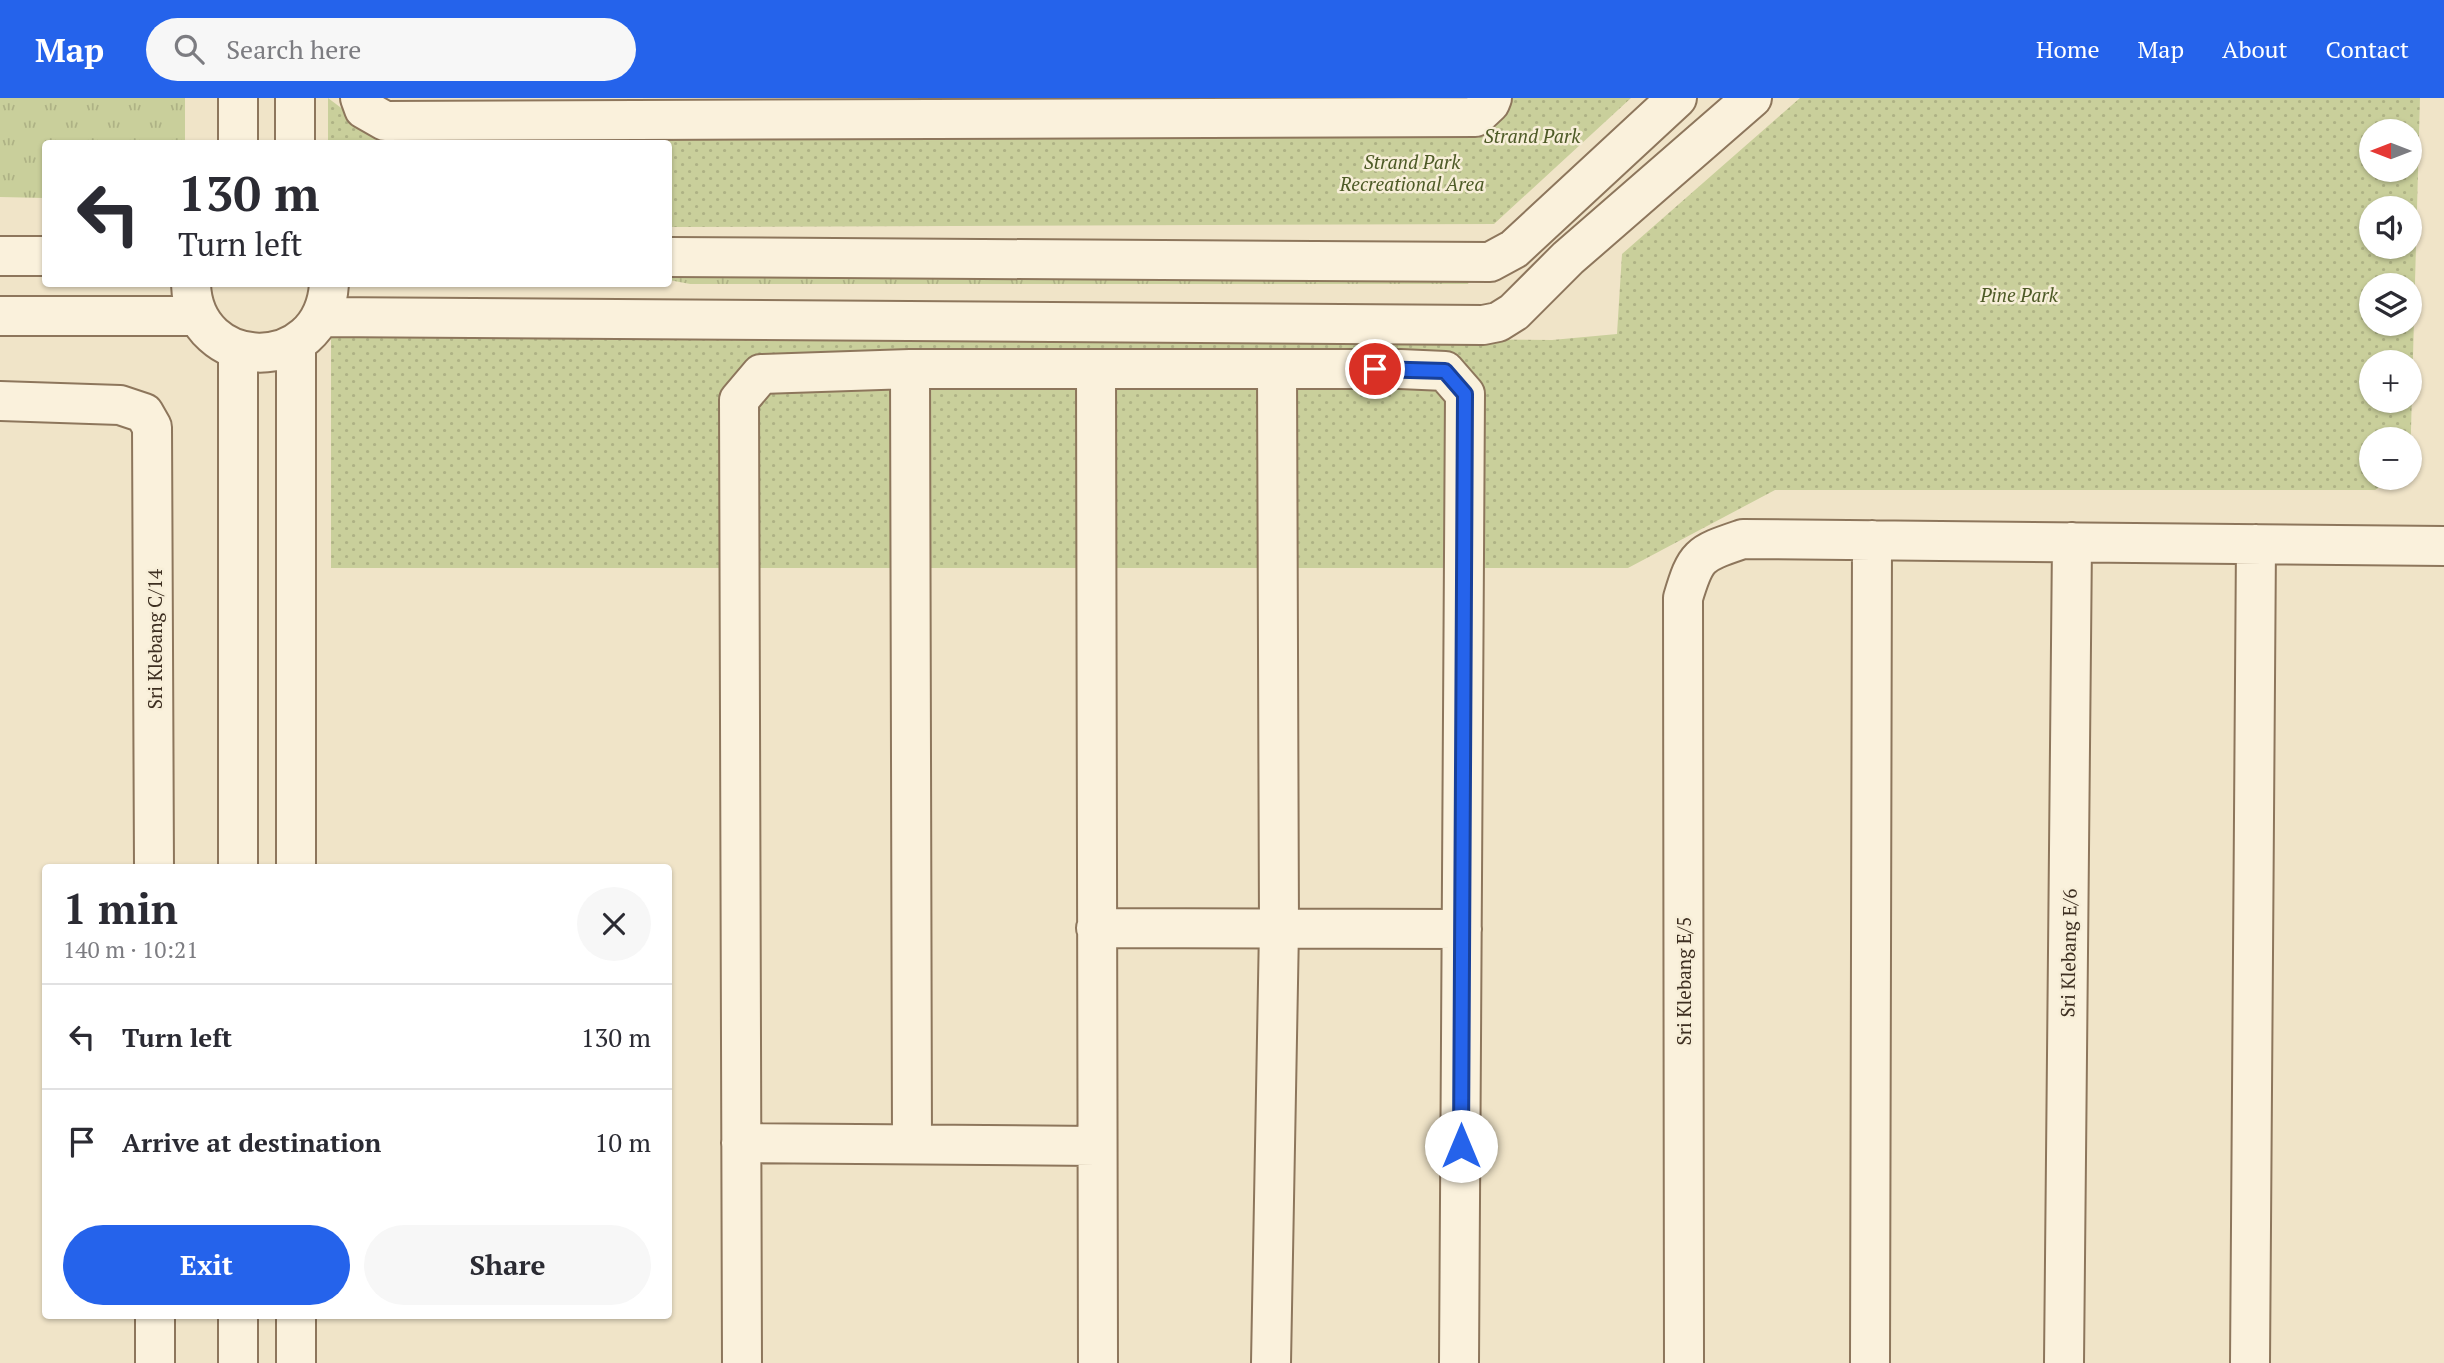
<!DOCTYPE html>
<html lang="en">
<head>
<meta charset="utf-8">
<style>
  body { margin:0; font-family:"PT Serif",serif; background:#f7f7f7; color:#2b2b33; height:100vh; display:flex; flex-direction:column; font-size:26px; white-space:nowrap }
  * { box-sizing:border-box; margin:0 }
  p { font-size:23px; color:#7c7c81 }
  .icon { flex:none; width:38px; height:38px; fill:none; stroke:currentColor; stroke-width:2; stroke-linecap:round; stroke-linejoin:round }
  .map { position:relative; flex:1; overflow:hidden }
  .side { position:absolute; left:42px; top:766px; width:630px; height:455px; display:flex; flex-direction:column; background:#fff; border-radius:7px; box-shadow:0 2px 5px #0004 }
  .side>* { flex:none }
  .hud { position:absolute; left:42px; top:42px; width:630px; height:147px; border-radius:7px; box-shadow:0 2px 5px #0004; background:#fff; color:#2b2b33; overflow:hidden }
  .needle { width:46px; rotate:270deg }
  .buttons { position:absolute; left:2359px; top:21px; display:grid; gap:14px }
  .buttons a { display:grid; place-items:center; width:63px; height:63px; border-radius:50%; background:#fff; box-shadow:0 2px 5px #0004; font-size:35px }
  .pin { position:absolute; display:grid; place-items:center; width:60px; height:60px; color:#fff; margin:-30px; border:4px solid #fff; border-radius:50%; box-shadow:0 2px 7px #0007 }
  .me { position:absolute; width:77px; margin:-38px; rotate:0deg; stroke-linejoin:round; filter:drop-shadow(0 0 5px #0008) }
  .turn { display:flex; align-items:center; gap:24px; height:147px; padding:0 21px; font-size:32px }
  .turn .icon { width:91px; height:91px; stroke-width:2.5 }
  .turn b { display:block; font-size:49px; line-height:60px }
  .round { display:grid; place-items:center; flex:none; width:74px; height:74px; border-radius:37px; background:#f7f7f7 }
  .summary { display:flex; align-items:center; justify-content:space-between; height:119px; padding:0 21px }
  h1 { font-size:42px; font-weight:700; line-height:52px }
  .action { display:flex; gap:14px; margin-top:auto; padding:14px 21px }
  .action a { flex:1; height:80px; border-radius:42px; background:#2563eb; color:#fff; font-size:28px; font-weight:700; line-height:80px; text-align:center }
  .action a+a { background:#f7f7f7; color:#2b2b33 }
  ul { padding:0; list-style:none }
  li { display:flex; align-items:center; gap:21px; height:105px; padding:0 21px; border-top:2px solid #e1e1e2 }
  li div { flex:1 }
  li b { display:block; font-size:26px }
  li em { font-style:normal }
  header { display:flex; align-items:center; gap:42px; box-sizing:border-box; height:98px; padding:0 35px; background:#2563eb; color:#fff }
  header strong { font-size:33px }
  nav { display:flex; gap:38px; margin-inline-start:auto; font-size:24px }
  .search { width:490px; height:63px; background:#f7f7f7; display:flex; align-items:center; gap:18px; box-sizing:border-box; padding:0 24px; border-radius:38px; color:#7c7c81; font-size:26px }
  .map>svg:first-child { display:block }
  .grass { fill:url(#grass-tufts) }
  .park { fill:url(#park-dots); fill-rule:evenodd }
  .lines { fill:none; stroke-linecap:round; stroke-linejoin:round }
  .minor-casing { stroke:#8d765c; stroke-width:42 }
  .minor { stroke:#faf1dc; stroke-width:38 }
  .route-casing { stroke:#184099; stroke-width:18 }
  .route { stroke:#2563eb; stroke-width:12 }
  .labels { text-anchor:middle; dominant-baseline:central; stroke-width:5; stroke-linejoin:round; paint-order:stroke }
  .park-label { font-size:19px; font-style:italic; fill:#4d5a26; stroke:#f7eed8 }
  .street-label { font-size:19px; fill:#3d2e20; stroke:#f7eed8 }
</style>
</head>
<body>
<header>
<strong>Map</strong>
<div class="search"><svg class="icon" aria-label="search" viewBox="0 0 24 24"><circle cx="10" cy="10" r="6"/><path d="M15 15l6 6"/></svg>Search here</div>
<nav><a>Home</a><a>Map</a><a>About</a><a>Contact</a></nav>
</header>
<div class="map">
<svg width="2444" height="1265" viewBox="0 0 2444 1265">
  <defs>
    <pattern id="grass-tufts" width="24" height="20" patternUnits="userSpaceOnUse" patternTransform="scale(1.75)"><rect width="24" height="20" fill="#c9cf9b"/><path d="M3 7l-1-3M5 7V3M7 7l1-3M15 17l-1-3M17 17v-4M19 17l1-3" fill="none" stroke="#aeb285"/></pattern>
    <pattern id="park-dots" width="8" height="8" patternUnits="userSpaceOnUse" patternTransform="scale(1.75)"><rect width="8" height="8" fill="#c9cf9b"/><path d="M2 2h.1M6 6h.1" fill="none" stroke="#aeb285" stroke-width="1.8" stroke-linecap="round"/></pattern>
  </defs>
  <rect width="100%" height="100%" fill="#f0e4c8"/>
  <path class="grass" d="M0,0H185V45L46,46L45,100L0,99Z
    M1478,163L1468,186H690L669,182L668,173Z"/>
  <path class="park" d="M328,0L385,43L1490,19L1492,0H1631L1494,126L669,129L668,46L328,45Z
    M1800,0H2420L2410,369V341H2371V380H2394L2375,392H1775L1628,470H331V232L1552,242L1617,236L1622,156ZM2371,33H2410V72H2371ZM2371,110H2410V149H2371ZM2371,187H2410V226H2371ZM2371,264H2410V303H2371Z"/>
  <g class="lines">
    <defs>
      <path id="minor" d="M360,0L364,11L385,23L1475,19L1490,5L1492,0
        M238,46V0
        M295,46V0
        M0,158H46
        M668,159L1490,164L1514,151L1677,0
        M191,186C194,276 323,279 329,186
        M0,218H198
        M322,219L1483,227L1498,224L1514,214L1568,160L1752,0
        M238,252V770
        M910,271L912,1045
        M1096,272L1098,1265
        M0,303L120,307L144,315L152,329L154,770
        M296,770V246
        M1096,830L1462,831
        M741,1045L1096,1048
        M155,1218V1265
        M238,1218V1265
        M296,1265V1218
        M742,1265L739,302L761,276L910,271H1400L1445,273L1465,296L1459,1265
        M1271,1265L1279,831L1277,272
        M1684,1265L1683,500C1696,456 1699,456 1743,441L2444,448
        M1870,1265L1872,442
        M2064,1265L2072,444
        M2250,1265L2256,446"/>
    </defs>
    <use href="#minor" class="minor-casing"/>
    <use href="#minor" class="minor"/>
  </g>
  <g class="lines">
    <defs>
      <path id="route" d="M1375,271L1445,273L1465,296L1461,1048"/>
    </defs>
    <use href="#route" class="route-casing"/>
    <use href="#route" class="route"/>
  </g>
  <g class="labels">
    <g class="park-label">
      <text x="1532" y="37">Strand Park</text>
      <text x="1412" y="63">Strand Park<tspan x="1412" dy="22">Recreational Area</tspan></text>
      <text x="2019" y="196">Pine Park</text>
    </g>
    <g class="street-label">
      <text transform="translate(154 541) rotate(-90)">Sri Klebang C/14</text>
      <text transform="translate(2068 855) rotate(-89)">Sri Klebang E/6</text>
      <text transform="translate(1683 883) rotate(-90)">Sri Klebang E/5</text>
    </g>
  </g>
</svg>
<div class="buttons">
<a><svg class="needle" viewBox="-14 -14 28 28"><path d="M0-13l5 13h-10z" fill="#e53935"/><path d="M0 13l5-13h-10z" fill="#7c7c81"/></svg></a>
<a><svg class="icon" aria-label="sound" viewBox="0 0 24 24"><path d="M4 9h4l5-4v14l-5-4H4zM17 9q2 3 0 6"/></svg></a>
<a><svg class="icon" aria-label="layers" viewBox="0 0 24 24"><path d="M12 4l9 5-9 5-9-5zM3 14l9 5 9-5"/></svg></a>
<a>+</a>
<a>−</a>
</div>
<div class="pin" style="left:1375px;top:271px;background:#d93025"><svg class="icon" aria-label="arrive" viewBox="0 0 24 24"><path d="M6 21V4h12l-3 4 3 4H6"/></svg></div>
<svg class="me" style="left:1461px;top:1048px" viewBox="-20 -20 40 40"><circle r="19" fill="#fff"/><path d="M0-13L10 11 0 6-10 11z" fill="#2563eb"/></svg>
<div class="hud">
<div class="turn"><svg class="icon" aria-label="left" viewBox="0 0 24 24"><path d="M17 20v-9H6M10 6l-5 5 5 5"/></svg><div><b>130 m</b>Turn left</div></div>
</div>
<section class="side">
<div class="summary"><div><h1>1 min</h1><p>140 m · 10:21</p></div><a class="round"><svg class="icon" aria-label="close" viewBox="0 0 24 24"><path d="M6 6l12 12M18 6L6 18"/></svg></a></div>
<ul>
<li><svg class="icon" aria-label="left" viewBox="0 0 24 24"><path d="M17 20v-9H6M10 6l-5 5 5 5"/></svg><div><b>Turn left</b></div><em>130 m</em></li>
<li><svg class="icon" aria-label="arrive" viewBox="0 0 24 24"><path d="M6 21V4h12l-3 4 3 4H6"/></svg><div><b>Arrive at destination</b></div><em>10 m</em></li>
</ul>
<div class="action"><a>Exit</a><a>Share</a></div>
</section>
</div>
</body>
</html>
